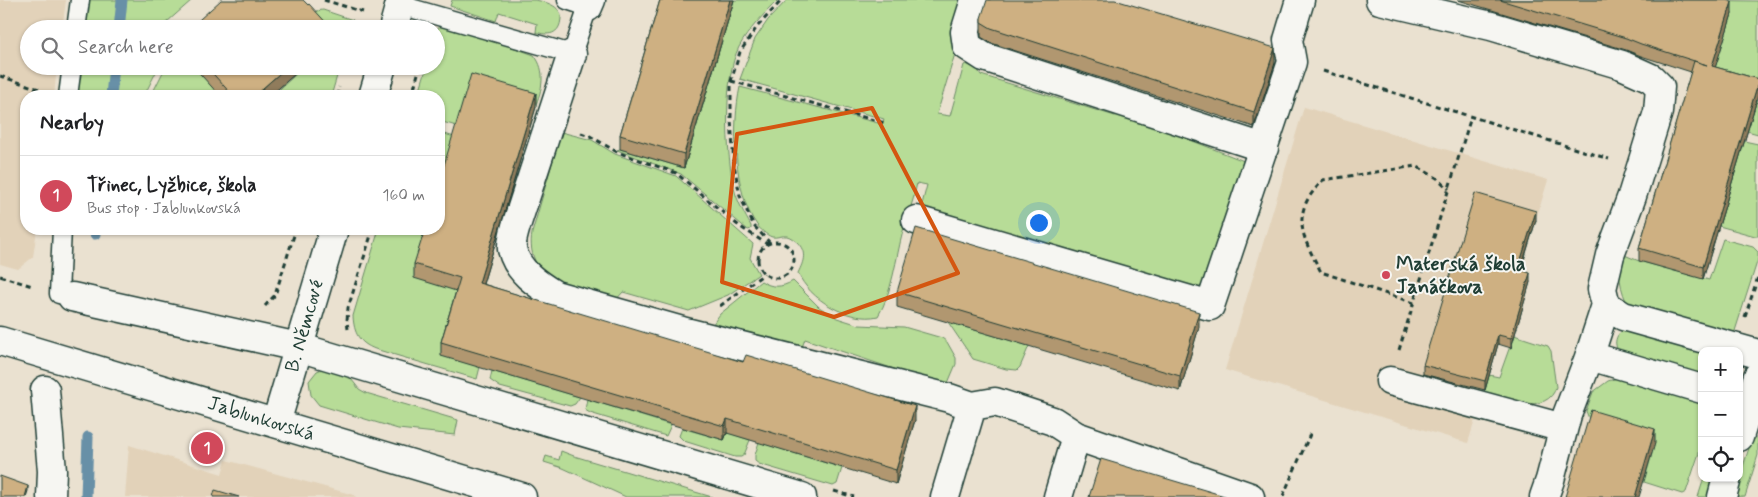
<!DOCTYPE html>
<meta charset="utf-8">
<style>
:root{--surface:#fff;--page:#f6f6f6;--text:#202124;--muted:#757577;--line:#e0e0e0;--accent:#d1495b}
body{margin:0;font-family:Mynerve,sans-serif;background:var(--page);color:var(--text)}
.controls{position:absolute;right:15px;bottom:15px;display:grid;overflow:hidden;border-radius:10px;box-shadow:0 1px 4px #0004}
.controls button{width:45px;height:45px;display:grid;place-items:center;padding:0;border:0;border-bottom:1px solid var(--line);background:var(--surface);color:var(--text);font:25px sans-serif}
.you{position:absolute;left:1038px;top:222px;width:18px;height:18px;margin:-12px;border:4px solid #fff;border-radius:50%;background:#1a73e8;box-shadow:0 0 0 8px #1a73e833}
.badge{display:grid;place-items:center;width:32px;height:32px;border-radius:50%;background:var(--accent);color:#fff;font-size:16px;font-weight:700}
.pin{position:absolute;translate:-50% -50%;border:2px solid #fff;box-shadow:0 1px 5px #0006}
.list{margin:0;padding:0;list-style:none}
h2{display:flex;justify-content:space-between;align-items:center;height:65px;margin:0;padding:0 20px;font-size:21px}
h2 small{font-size:16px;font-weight:400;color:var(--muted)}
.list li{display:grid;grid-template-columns:32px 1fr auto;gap:15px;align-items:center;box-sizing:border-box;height:80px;padding:0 20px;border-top:1px solid var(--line)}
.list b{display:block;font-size:19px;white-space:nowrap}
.list p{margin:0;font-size:16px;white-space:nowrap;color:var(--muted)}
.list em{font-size:16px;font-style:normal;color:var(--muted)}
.icon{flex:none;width:28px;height:28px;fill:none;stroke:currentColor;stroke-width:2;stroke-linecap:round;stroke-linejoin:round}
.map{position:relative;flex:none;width:1758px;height:497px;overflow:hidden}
.search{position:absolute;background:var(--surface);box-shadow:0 1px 4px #0004;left:20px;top:20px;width:425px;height:55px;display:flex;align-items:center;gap:12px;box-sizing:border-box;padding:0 18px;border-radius:28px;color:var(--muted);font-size:19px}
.panel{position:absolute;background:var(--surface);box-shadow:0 1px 4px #0004;left:20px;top:90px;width:425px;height:145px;border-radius:20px}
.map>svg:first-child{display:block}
</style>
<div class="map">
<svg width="1758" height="497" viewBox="0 0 1758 497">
<rect width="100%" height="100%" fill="#eae1d0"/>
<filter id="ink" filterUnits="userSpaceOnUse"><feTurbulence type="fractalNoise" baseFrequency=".02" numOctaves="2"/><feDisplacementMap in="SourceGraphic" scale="10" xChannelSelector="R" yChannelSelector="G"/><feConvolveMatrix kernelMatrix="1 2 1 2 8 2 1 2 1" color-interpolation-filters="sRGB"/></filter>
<g filter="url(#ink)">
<path fill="#e2d2b9" d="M 0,0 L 66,0 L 62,29 L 29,29 L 29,66 L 57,66 L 54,96 L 26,96 L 26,229 L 37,229 L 33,257 L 18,269 L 0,264 Z
M 1304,107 L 1548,180 L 1468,443 L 1225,370 Z
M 129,445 L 222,474 L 226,460 L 354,495 L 356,497 L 125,497 Z"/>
<path fill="#b7dc97" stroke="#6b8c66" d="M 83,0 L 192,0 L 159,29 L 79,29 Z
M 452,0 C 470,0 488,0 507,0 C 516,0 525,0 534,0 C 544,1 562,6 561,18 C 560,35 548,36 536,32 L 537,24 L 499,12 L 496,21 L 450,6 Z
M 734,0 L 778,0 C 764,14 748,30 739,47 C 723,77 726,154 734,188 C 737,201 745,215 751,226 L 751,229 L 748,230 L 681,174 L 617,150 L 620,149 L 684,168 Z
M 787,0 L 971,0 L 937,114 L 950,116 L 964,65 L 966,64 L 977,69 L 981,75 L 1115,116 L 1126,110 L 1173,125 L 1175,134 L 1244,161 L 1204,296 L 920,212 L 927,185 L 917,183 C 914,200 908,214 903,231 C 896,257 892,294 878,316 C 849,323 809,299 798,273 C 804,261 807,252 797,242 C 794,240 791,237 787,236 C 782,235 777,238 772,237 C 766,235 760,229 757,225 C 733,193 732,124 740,87 L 882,124 L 884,119 L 740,79 L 755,39 L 768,20 Z
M 1689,0 L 1758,1 L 1758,92 L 1712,78 Z
M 323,10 L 353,20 L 351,29 L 319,29 L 309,18 L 316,11 Z
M 439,24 L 463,29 L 534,55 C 547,71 542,90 535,107 L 460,127 L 439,121 L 439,96 L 418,96 L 427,66 L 436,66 L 436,35 Z
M 75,66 L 159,66 L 144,96 L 82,96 L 72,93 Z
M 166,66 L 193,66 L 201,75 L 205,72 L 223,96 L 151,96 Z
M 305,66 L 340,66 L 331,96 L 272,96 Z
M 1758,96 L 1758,134 L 1747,131 Z
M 439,132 L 457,138 L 439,196 Z
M 561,132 L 592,140 L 615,154 L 676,176 L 753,244 L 750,258 L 759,274 L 728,295 L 689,311 L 623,292 L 614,302 C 578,290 524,283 532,233 Z
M 1744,141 L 1758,144 L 1758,236 L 1755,236 L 1719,226 Z
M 379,229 L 421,229 L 428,231 L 460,292 L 442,355 L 480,367 L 477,379 L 375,349 C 359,343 354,333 353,316 Z
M 1723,239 L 1753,247 L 1758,252 L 1758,259 L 1734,334 L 1629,307 C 1620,291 1617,271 1622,254 L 1639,261 L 1709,280 Z
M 761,281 C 772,288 781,288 793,281 L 819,307 L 837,318 L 859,325 L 904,327 L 942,338 L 947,342 L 956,358 L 956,364 L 948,383 L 944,384 L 918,377 L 805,339 L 801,350 L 710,328 L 720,314 Z
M 948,322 L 1029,346 L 1020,367 L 1017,370 L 1006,369 L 973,359 Z
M 1627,328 L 1702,351 L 1702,382 L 1621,354 C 1612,345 1615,333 1627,328 Z
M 1514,335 L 1548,346 L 1551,351 L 1556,387 C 1549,415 1502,401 1482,398 L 1489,375 L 1499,377 Z
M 330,366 L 344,370 L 359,389 L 366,393 L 458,420 L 455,435 L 398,429 L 319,405 L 311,395 L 309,381 L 317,371 Z
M 492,371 L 580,397 L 575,404 L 570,406 L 500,387 L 490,380 Z
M 1617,378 L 1702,399 L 1702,444 L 1686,492 L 1682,494 L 1644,482 L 1655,443 L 1591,424 L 1586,411 L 1593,392 L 1608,381 Z
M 587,399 L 671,425 L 666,436 L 590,413 L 585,410 Z
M 682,428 L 724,440 L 727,432 L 750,440 L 744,455 L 741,457 L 735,457 L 684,441 L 679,436 Z
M 1758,436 L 1758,455 L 1745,497 L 1733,497 L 1751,442 Z
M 759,442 L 842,468 L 837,484 L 833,486 L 759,464 L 755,461 L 755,455 Z
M 561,451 L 574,456 L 712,497 L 626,497 L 563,468 L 544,462 L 546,456 L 559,460 Z
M 1704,478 L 1718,478 L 1712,497 L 1698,497 Z"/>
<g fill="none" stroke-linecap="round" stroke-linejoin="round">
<path stroke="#6790a7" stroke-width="11" d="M 119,29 L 122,0
M 111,96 L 114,66
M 95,234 L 95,229
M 86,497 L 88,437"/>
<defs>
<path id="lane" d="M 400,5 L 572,54 L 588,7 L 567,0
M 76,29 L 80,0
M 68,96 L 72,66
M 62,229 L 59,294 L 72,297"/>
<path id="street" d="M 975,0 L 965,32 L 967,46 L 984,57 L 1264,148
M 1380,0 L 1491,26 L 1622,65 L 1651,78 L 1660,87 L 1658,112 L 1632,196 L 1610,255 L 1602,289 L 1606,305 L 1623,316 L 1758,354
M 588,7 L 591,0
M 393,29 L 401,0
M 572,54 L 516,226 C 514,233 511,243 512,249 C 517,271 537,284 555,295 L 682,331 L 949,398 L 972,406 L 995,402 L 1053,421 L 1076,436 L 1250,497
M 373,96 L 382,66
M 916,220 L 1210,306 L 1292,62 L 1288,40 L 1300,0
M 72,297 L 298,347 L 802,497
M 1590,356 L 1702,389
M 1390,381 L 1563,428
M 45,390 L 52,471 L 51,497
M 276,423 L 334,229
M 1739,437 L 1758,376
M 945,497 L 972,406
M 1058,497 L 1076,436
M 1544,497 L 1550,480 L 1567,415 L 1588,360 L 1606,305
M 1722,497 L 1727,478"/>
<path id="secondary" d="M 0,341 L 522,497"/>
</defs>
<use href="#lane" stroke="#1f3d34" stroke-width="21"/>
<use href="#street" stroke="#1f3d34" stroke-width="31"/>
<use href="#secondary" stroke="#1f3d34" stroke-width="31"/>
<path stroke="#1f3d34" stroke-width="3" stroke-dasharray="5 4" stroke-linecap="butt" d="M 324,0 L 363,12
M 1323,71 L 1609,159
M 0,76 L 42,90
M 731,81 L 885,123
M 337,96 L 339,87
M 412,96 L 420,66
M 581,133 L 590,136 L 617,152 L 676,173 L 739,226 L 767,244
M758 260a18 18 0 1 1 36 0a18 18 0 1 1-36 0Z
M 770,243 L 754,226 L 740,196 L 734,165 L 731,119 L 731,81 L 740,52 L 757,27 L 782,0
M 0,276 L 32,286
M 1414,303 L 1321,272 C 1309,248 1293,226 1308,199 C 1312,192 1318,186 1323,180 L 1416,166 L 1437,178 L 1449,189
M 265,306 L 275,295 L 296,229
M 720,306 L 764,274
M 1745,317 L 1758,277
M 348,329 L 347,321 L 348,308 L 373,229
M 1399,350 L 1471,117
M 834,491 L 854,497
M 1283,496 L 1311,432"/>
<use href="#lane" stroke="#f6f6f2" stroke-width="18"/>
<use href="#street" stroke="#f6f6f2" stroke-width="28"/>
<use href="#secondary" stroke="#f6f6f2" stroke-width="28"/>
</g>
<path fill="#b19770" stroke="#1f3d34" d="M 660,0 L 734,0 L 684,168 L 620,149 L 620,135 Z
M 1458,0 L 1727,0 L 1732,14 L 1715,67 L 1758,79 L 1758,96 L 1703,279 L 1639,261 L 1639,248 L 1691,72 L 1641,56 L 1626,50 Z
M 981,18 L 1275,63 L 1254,127 L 991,43 L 981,37 Z
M 193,66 L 304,66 L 270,96 L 220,96 Z
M 536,107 L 483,284 L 915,420 L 896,484 L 727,433 L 724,440 L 441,356 L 441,342 L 456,291 L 414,278 L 414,264 Z
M 1536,220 L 1521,270 L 1530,282 L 1511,348 L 1498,344 L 1485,390 L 1423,374 L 1423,365 Z
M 897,292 L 1199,327 L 1180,391 L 897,307 Z"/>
<path fill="#907b5b" stroke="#1f3d34" d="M 730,0 L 734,0 L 684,168 L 684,154 Z
M 1732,2 L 1732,14 L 1712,78 L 1712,66 Z
M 1275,48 L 1275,63 L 1254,127 L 1254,112 Z
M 288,66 L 304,66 L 270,96 L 254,96 Z
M 1758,83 L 1758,96 L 1703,279 L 1703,267 Z
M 536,93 L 536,107 L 479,297 L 479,283 Z
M 1536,211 L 1536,220 L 1518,278 L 1518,269 Z
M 1530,273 L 1530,282 L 1511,348 L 1511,338 Z
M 1199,312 L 1199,327 L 1180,391 L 1180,376 Z
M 1498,335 L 1498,344 L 1485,390 L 1485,381 Z
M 915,406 L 915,420 L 896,484 L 896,470 Z
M 727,419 L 727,433 L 724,440 L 724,426 Z
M 1655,429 L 1655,443 L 1639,497 L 1635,497 Z
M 28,486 L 28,491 L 26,497 L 25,497 Z"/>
<path fill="#ceb082" stroke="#1f3d34" d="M 221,0 L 303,0 L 308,5 L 309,4 L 331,28 L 330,29 L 189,29 Z
M 660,0 L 730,0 L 684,154 L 620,135 Z
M 987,0 L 1115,0 L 1275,48 L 1254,112 L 991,28 L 981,22 L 981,18 Z
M 1500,0 L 1727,0 L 1732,2 L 1712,66 L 1758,79 L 1758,83 L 1703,267 L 1639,248 L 1694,61 L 1707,65 L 1641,44 L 1626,38 Z
M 206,66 L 288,66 L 254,96 L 233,96 Z
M 471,74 L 536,93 L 479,283 L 743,362 L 746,355 L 915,406 L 896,470 L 727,419 L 724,426 L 441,342 L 460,278 L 414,264 L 425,229 L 439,229 L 439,182 Z
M 1475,193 L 1536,211 L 1518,269 L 1530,273 L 1511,338 L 1498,335 L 1485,381 L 1423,365 Z
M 916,228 L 1199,312 L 1180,376 L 897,292 Z
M 1591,410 L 1655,429 L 1635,497 L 1565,497 Z
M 1101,459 L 1228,497 L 1089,497 Z
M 0,476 L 28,486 L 25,497 L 0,497 Z
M 215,490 L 239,497 L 213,497 Z"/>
</g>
<path fill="none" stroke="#d45610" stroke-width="4" stroke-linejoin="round" d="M 872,108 L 958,273 L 834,317 L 722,282 L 737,134 Z"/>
<circle fill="#d1495b" stroke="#f6f6f2" stroke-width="2" cx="1386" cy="275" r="5"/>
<g text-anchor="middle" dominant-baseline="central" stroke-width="4" stroke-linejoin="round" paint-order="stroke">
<g font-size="20" font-weight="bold" fill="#1f3d34" stroke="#f6f6f2" text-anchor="start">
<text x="1396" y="264">Materská škola<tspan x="1396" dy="23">Janáčkova</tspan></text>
</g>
<g font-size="20" fill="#1f3d34" stroke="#f6f6f2">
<text transform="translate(305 326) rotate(-74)">B. Němcové</text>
<text transform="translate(261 419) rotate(17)">Jablunkovská</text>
</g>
</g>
</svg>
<div class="controls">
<button>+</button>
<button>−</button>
<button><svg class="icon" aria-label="locate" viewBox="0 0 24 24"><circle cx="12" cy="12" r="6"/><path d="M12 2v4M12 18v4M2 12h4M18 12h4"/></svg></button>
</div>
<div class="you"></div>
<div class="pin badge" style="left:207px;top:448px">1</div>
<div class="search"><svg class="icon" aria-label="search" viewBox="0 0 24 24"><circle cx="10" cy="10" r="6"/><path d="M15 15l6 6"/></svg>Search here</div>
<section class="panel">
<h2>Nearby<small></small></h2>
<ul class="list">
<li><span class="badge">1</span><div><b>Třinec, Lyžbice, škola</b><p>Bus stop · Jablunkovská</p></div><em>160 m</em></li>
</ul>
</section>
</div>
